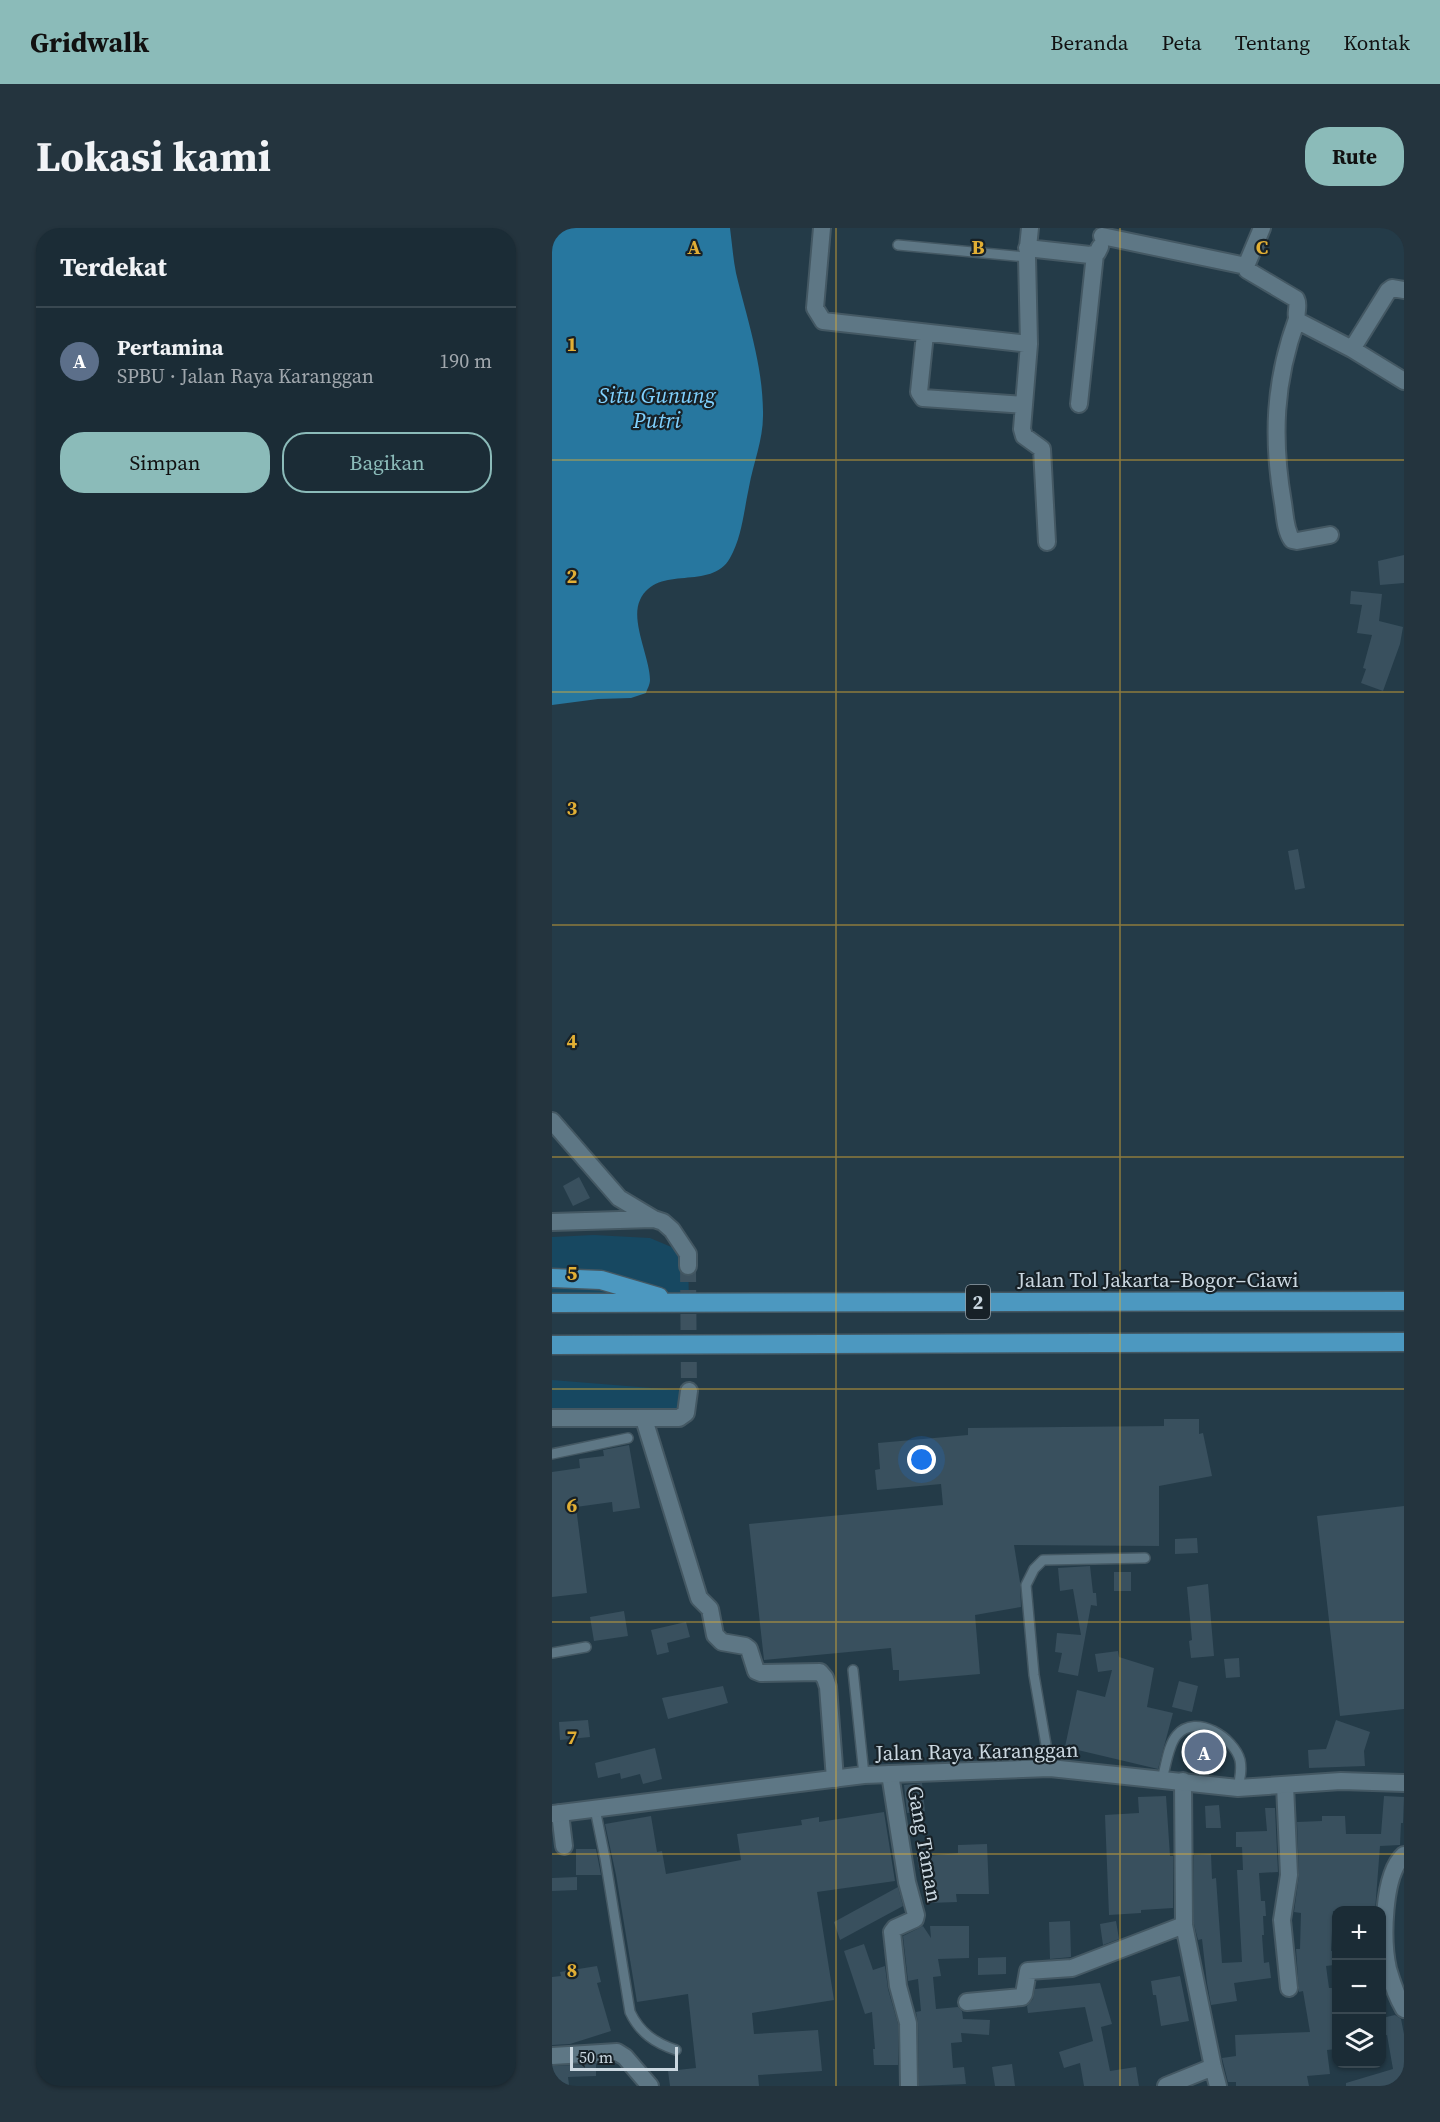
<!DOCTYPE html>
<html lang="id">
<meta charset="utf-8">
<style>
:root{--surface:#1b2c36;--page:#24343e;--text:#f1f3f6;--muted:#a0a7ad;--line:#394851;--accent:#8bbbb9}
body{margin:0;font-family:"Source Serif 4",serif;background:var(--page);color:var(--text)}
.controls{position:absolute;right:18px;bottom:18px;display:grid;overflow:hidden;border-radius:12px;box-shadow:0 2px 4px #0004}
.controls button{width:54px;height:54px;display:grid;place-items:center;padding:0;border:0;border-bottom:2px solid var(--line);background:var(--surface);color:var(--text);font:30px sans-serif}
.scale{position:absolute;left:18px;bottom:15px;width:108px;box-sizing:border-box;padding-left:6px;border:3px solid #cad7e0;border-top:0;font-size:16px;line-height:21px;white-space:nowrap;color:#cad7e0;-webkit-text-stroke:4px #172127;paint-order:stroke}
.you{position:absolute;left:370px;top:1232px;width:21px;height:21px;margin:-15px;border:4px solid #fff;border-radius:50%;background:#1a73e8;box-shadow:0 0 0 9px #1a73e833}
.badge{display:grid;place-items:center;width:39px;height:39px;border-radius:50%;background:var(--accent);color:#fff;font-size:20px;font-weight:700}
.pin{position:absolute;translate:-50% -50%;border:3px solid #fff;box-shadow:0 2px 6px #0006}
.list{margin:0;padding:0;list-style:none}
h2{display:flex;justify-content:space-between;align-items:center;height:78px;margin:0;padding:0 24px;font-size:26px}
h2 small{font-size:20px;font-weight:400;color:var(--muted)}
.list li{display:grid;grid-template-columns:39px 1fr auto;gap:18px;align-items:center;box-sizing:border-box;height:108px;padding:0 24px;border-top:2px solid var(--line)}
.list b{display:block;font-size:22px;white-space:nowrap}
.list p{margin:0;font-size:20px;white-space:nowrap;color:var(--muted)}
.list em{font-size:20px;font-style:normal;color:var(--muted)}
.actions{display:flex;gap:12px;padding:18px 24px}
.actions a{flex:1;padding:14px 0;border:2px solid var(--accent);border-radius:24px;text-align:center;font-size:21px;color:var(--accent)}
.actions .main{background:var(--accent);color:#111}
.icon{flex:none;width:33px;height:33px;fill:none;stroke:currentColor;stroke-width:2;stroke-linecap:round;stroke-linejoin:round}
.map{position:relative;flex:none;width:852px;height:1858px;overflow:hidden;border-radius:24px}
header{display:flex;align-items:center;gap:36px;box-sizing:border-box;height:84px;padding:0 30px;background:var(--accent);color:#111}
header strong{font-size:28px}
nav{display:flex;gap:33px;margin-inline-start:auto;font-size:21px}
.intro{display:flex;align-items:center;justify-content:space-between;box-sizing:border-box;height:144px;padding:0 36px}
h1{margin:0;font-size:42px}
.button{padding:15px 27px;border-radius:24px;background:var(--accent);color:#111;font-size:21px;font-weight:700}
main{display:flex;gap:36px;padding:0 36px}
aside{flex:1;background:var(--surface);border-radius:24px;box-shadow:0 2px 4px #0004}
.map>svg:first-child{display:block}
</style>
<header>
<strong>Gridwalk</strong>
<nav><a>Beranda</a><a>Peta</a><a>Tentang</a><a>Kontak</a></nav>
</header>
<div class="intro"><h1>Lokasi kami</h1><a class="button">Rute</a></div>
<main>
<aside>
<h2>Terdekat<small></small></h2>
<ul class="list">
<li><span class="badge" style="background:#5c6f8a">A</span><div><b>Pertamina</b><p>SPBU · Jalan Raya Karanggan</p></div><em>190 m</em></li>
</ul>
<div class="actions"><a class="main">Simpan</a><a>Bagikan</a></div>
</aside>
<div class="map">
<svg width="852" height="1858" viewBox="0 0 852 1858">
<rect width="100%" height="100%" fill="#243b48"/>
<path fill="#174861" d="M 42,1007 L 98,1010 L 136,1026 L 137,1076 L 0,1075 L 0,1009 Z
M 0,1152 L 137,1163 L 134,1185 L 0,1190 Z"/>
<path fill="#27779f" d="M 0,0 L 178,0 C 180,15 181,30 184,45 C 195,91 212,140 211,188 C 211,212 201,236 197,259 C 192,282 190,309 178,330 C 159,364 106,335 88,372 C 78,393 98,430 98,452 C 98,457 95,461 94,465 L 79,470 L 46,471 L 0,477 Z"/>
<path fill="#39505e" d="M 852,327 L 852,355 L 828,357 L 826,333 Z
M 799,363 L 830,366 L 827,393 L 851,399 L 848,416 L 831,463 L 809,455 L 814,441 L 811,440 L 820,407 L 805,405 L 810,377 L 798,376 Z
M 746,621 L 753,660 L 743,662 L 736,623 Z
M 27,949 L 38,970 L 21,978 L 11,958 Z
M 612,1191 L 647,1191 L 647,1206 L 651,1205 L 660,1248 L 607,1258 L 607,1318 L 462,1317 L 468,1354 L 469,1379 L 423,1387 L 428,1446 L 347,1453 L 347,1442 L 341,1442 L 339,1420 L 212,1432 L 197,1296 L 391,1277 L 389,1256 L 325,1262 L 323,1242 L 328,1241 L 326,1215 L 416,1207 L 416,1200 L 612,1198 Z
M 77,1217 L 88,1280 L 61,1284 L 60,1274 L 24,1279 L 35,1365 L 0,1369 L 0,1244 L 28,1240 L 27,1231 L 52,1228 L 51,1222 Z
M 852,1278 L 852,1481 L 788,1488 L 765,1288 Z
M 645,1310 L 646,1325 L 623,1326 L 623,1311 Z
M 538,1338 L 541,1365 L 544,1365 L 545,1378 L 539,1377 L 526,1448 L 506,1444 L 510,1425 L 503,1424 L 505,1405 L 529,1407 L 521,1361 L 508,1363 L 506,1340 Z
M 562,1344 L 579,1344 L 579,1363 L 562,1363 Z
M 656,1356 L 662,1428 L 639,1430 L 637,1413 L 640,1412 L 635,1359 Z
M 72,1383 L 76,1408 L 42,1413 L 38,1389 Z
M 134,1394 L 138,1409 L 115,1415 L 117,1424 L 105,1427 L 99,1402 Z
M 566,1423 L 567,1429 L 602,1440 L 595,1479 L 621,1485 L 606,1541 L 513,1519 L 525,1462 L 553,1469 L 560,1442 L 546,1444 L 543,1426 Z
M 687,1430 L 688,1449 L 674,1450 L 672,1431 Z
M 627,1453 L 646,1458 L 640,1484 L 620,1479 Z
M 171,1458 L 176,1475 L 116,1491 L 110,1470 Z
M 36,1492 L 38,1509 L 8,1512 L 7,1494 Z
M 784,1492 L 818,1504 L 812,1523 L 813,1538 L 757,1540 L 756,1522 L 774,1521 Z
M 103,1520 L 110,1551 L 91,1556 L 88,1546 L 69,1551 L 68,1545 L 46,1550 L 43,1535 Z
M 370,1555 L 373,1583 L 355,1585 L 352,1557 Z
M 614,1568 L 618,1628 L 621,1628 L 621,1680 L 589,1682 L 589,1685 L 557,1687 L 553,1587 L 587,1585 L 586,1569 Z
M 832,1568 L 852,1569 L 851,1595 L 849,1595 L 848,1617 L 828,1618 L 823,1683 L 781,1683 L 779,1723 L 781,1723 L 782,1737 L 774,1738 L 777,1760 L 780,1760 L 784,1797 L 784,1821 L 775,1822 L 778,1846 L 755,1848 L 757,1858 L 684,1858 L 684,1854 L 676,1854 L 670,1830 L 684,1828 L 683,1807 L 758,1804 L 751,1763 L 747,1764 L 744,1721 L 748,1721 L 749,1685 L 742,1684 L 747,1647 L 745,1594 L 770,1593 L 770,1588 L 793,1588 L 794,1606 L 829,1606 Z
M 667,1577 L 669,1600 L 654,1600 L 653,1578 Z
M 713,1580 L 723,1580 L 726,1644 L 707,1645 L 709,1673 L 713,1673 L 714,1688 L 711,1688 L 712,1707 L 710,1707 L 712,1735 L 717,1734 L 719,1750 L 682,1755 L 685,1773 L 659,1777 L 655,1755 L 650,1711 L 646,1712 L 642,1696 L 642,1627 L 659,1626 L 660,1651 L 664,1650 L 670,1735 L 690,1734 L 685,1642 L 691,1642 L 690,1619 L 684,1619 L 684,1604 L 715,1603 Z
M 332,1584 L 343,1653 L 265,1664 L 282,1772 L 200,1785 L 202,1806 L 266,1802 L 270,1843 L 206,1847 L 207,1858 L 118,1858 L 116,1843 L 144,1840 L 136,1766 L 85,1774 L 64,1647 L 53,1596 L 99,1588 L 105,1624 L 110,1623 L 114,1646 L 189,1632 L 185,1606 L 250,1597 L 249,1592 L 267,1589 L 267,1594 Z
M 435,1616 L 437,1666 L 404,1666 L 405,1674 L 377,1675 L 375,1640 L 367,1641 L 365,1629 L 406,1625 L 406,1617 Z
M 24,1621 L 44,1621 L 49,1647 L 24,1647 Z
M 25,1649 L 25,1662 L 0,1663 L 0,1650 Z
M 346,1659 L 351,1678 L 288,1712 L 282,1694 Z
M 518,1693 L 519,1729 L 498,1731 L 497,1694 Z
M 564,1693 L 567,1711 L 551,1717 L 548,1696 Z
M 371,1698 L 379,1710 L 378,1698 L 417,1698 L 417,1730 L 386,1731 L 389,1748 L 381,1749 L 384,1781 L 406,1779 L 410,1783 L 411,1791 L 438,1792 L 437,1807 L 409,1805 L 410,1814 L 399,1815 L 401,1840 L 412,1839 L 414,1856 L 367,1858 L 366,1795 L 364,1784 L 369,1783 L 366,1751 L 356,1753 L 351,1708 Z
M 312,1716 L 321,1742 L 333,1738 L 336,1761 L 346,1796 L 346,1837 L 322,1837 L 321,1821 L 323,1821 L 320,1784 L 313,1786 L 292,1723 Z
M 454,1729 L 454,1746 L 426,1747 L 426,1730 Z
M 45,1738 L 49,1754 L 45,1755 L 59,1803 L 18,1816 L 0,1817 L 0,1749 L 9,1748 L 8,1744 Z
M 628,1748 L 637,1793 L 609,1798 L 604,1767 L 601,1767 L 599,1753 Z
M 548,1755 L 560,1796 L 549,1799 L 558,1843 L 584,1839 L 587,1858 L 532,1858 L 528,1835 L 512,1840 L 507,1824 L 541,1813 L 533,1779 L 476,1785 L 475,1778 L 481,1771 L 483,1761 Z
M 843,1787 L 849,1791 L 852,1806 L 852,1858 L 794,1858 L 794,1855 L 841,1841 L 835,1807 L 830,1808 L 830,1790 Z
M 44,1836 L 44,1848 L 16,1849 L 17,1857 L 0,1858 L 0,1838 Z
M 460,1836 L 463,1858 L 443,1858 L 440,1839 Z"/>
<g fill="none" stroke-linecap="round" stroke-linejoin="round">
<path stroke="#3d525f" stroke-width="16" stroke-dasharray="16 8" stroke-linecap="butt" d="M 136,1038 L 137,1163"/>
<defs>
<path id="service" d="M 346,17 L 475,29
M 0,1226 L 76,1210
M 0,1425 L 34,1419
M 301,1442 L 312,1547
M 498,1540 L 482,1447 L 474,1357 L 482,1341 L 491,1332 L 593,1330
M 610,1551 C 614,1538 616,1517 625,1507 C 644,1485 682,1510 688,1532 C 690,1542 688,1550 686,1560
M 43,1581 L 53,1630 L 78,1784 C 88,1805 103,1815 124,1822"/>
<path id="minor" d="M 270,0 L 263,80 L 271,93 L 477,116 L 475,29 L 478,0
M 710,0 L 694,38 L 695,42 L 744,71 C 748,78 742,86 746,93 L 800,121 L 852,153
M 550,8 L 694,38
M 475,20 L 538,27 L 545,25 L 548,19
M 745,91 C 722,153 720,211 731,275 C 733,287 733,302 740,312 L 745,313 L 778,307
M 373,106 L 367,164 L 371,170 L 472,177
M 477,116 L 470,201 L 472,208 L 490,221 L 495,314
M 800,121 L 836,63 L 840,60 L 852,62
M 527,176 L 543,26
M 0,893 L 67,970 L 102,991 L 111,994 L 120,1002 L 136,1026 L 136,1038
M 0,994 L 101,991
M 0,1190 L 127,1190 L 134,1185 L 137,1163
M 92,1191 L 147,1370 L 158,1381 L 163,1407 L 170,1414 L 193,1418 L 197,1421 L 204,1443 L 209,1445 L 268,1444 L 273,1450 L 276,1459 L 283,1551
M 338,1546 L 355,1654 L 364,1687 L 363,1691 L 343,1700 L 340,1704 L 346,1758 L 356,1795 L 357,1858
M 631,1553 L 632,1697 L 661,1839 L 666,1858
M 733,1557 L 737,1647 L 730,1692 L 737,1760
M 8,1585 L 12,1618
M 852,1627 C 830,1647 830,1714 836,1741 C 840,1755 845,1769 852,1781
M 415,1774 L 470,1769 L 472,1766 L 476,1743 L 520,1740 L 632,1697
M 0,1828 L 65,1824 L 73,1829 L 98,1858
M 614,1858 L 661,1839"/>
<path id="tertiary" d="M 0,1586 L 312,1547 L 498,1540 L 686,1560 L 789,1553 L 852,1555"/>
<path id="motorway" d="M 0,1050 L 49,1052 L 107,1069
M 0,1075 L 852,1073
M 0,1117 L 852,1114"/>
</defs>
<use href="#service" stroke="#445863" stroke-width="12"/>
<use href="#minor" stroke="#445863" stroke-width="20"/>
<use href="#tertiary" stroke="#445863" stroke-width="20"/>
<use href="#motorway" stroke="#445863" stroke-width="21"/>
<use href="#service" stroke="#5e7785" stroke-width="9"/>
<use href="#minor" stroke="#5e7785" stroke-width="16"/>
<use href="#tertiary" stroke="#5e7785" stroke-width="16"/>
<use href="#motorway" stroke="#4c98c0" stroke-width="18"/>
</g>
<path fill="none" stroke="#e2af34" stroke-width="1.5" stroke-opacity="0.55" d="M 284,0 L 284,1858M 568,0 L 568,1858M 0,232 L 852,232M 0,464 L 852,464M 0,697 L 852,697M 0,929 L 852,929M 0,1161 L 852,1161M 0,1394 L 852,1394M 0,1626 L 852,1626"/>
<g text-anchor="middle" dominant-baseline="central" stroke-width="4.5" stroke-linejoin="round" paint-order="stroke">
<rect fill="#172127" stroke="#94a0a8" stroke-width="1.5" x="414" y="1057" width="24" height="34" rx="4.5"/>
<g font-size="20" font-weight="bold" fill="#cad7e0">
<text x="426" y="1074">2</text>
</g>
<g font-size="21" fill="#cad7e0" stroke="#172127">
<text x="606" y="1051">Jalan Tol Jakarta–Bogor–Ciawi</text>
<text transform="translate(425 1523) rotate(-1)">Jalan Raya Karanggan</text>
<text transform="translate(373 1616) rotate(80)">Gang Taman</text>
</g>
<g font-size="22" font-style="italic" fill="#80d1fe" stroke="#172127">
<text x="105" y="167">Situ Gunung<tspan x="105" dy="25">Putri</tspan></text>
</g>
</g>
<g font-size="20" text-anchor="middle" font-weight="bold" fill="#e2af34" stroke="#172127" stroke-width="4.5" stroke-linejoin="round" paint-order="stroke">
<text x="142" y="26">A</text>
<text x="426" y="26">B</text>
<text x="710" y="26">C</text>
<text x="20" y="123">1</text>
<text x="20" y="355">2</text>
<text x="20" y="587">3</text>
<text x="20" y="820">4</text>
<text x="20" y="1052">5</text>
<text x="20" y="1284">6</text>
<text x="20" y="1516">7</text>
<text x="20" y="1749">8</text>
</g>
</svg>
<div class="controls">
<button>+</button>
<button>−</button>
<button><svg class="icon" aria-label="layers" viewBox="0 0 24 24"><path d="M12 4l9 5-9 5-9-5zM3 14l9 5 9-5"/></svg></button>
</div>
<div class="scale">50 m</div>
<div class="you"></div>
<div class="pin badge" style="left:652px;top:1524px;background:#5c6f8a">A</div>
</div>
</main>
